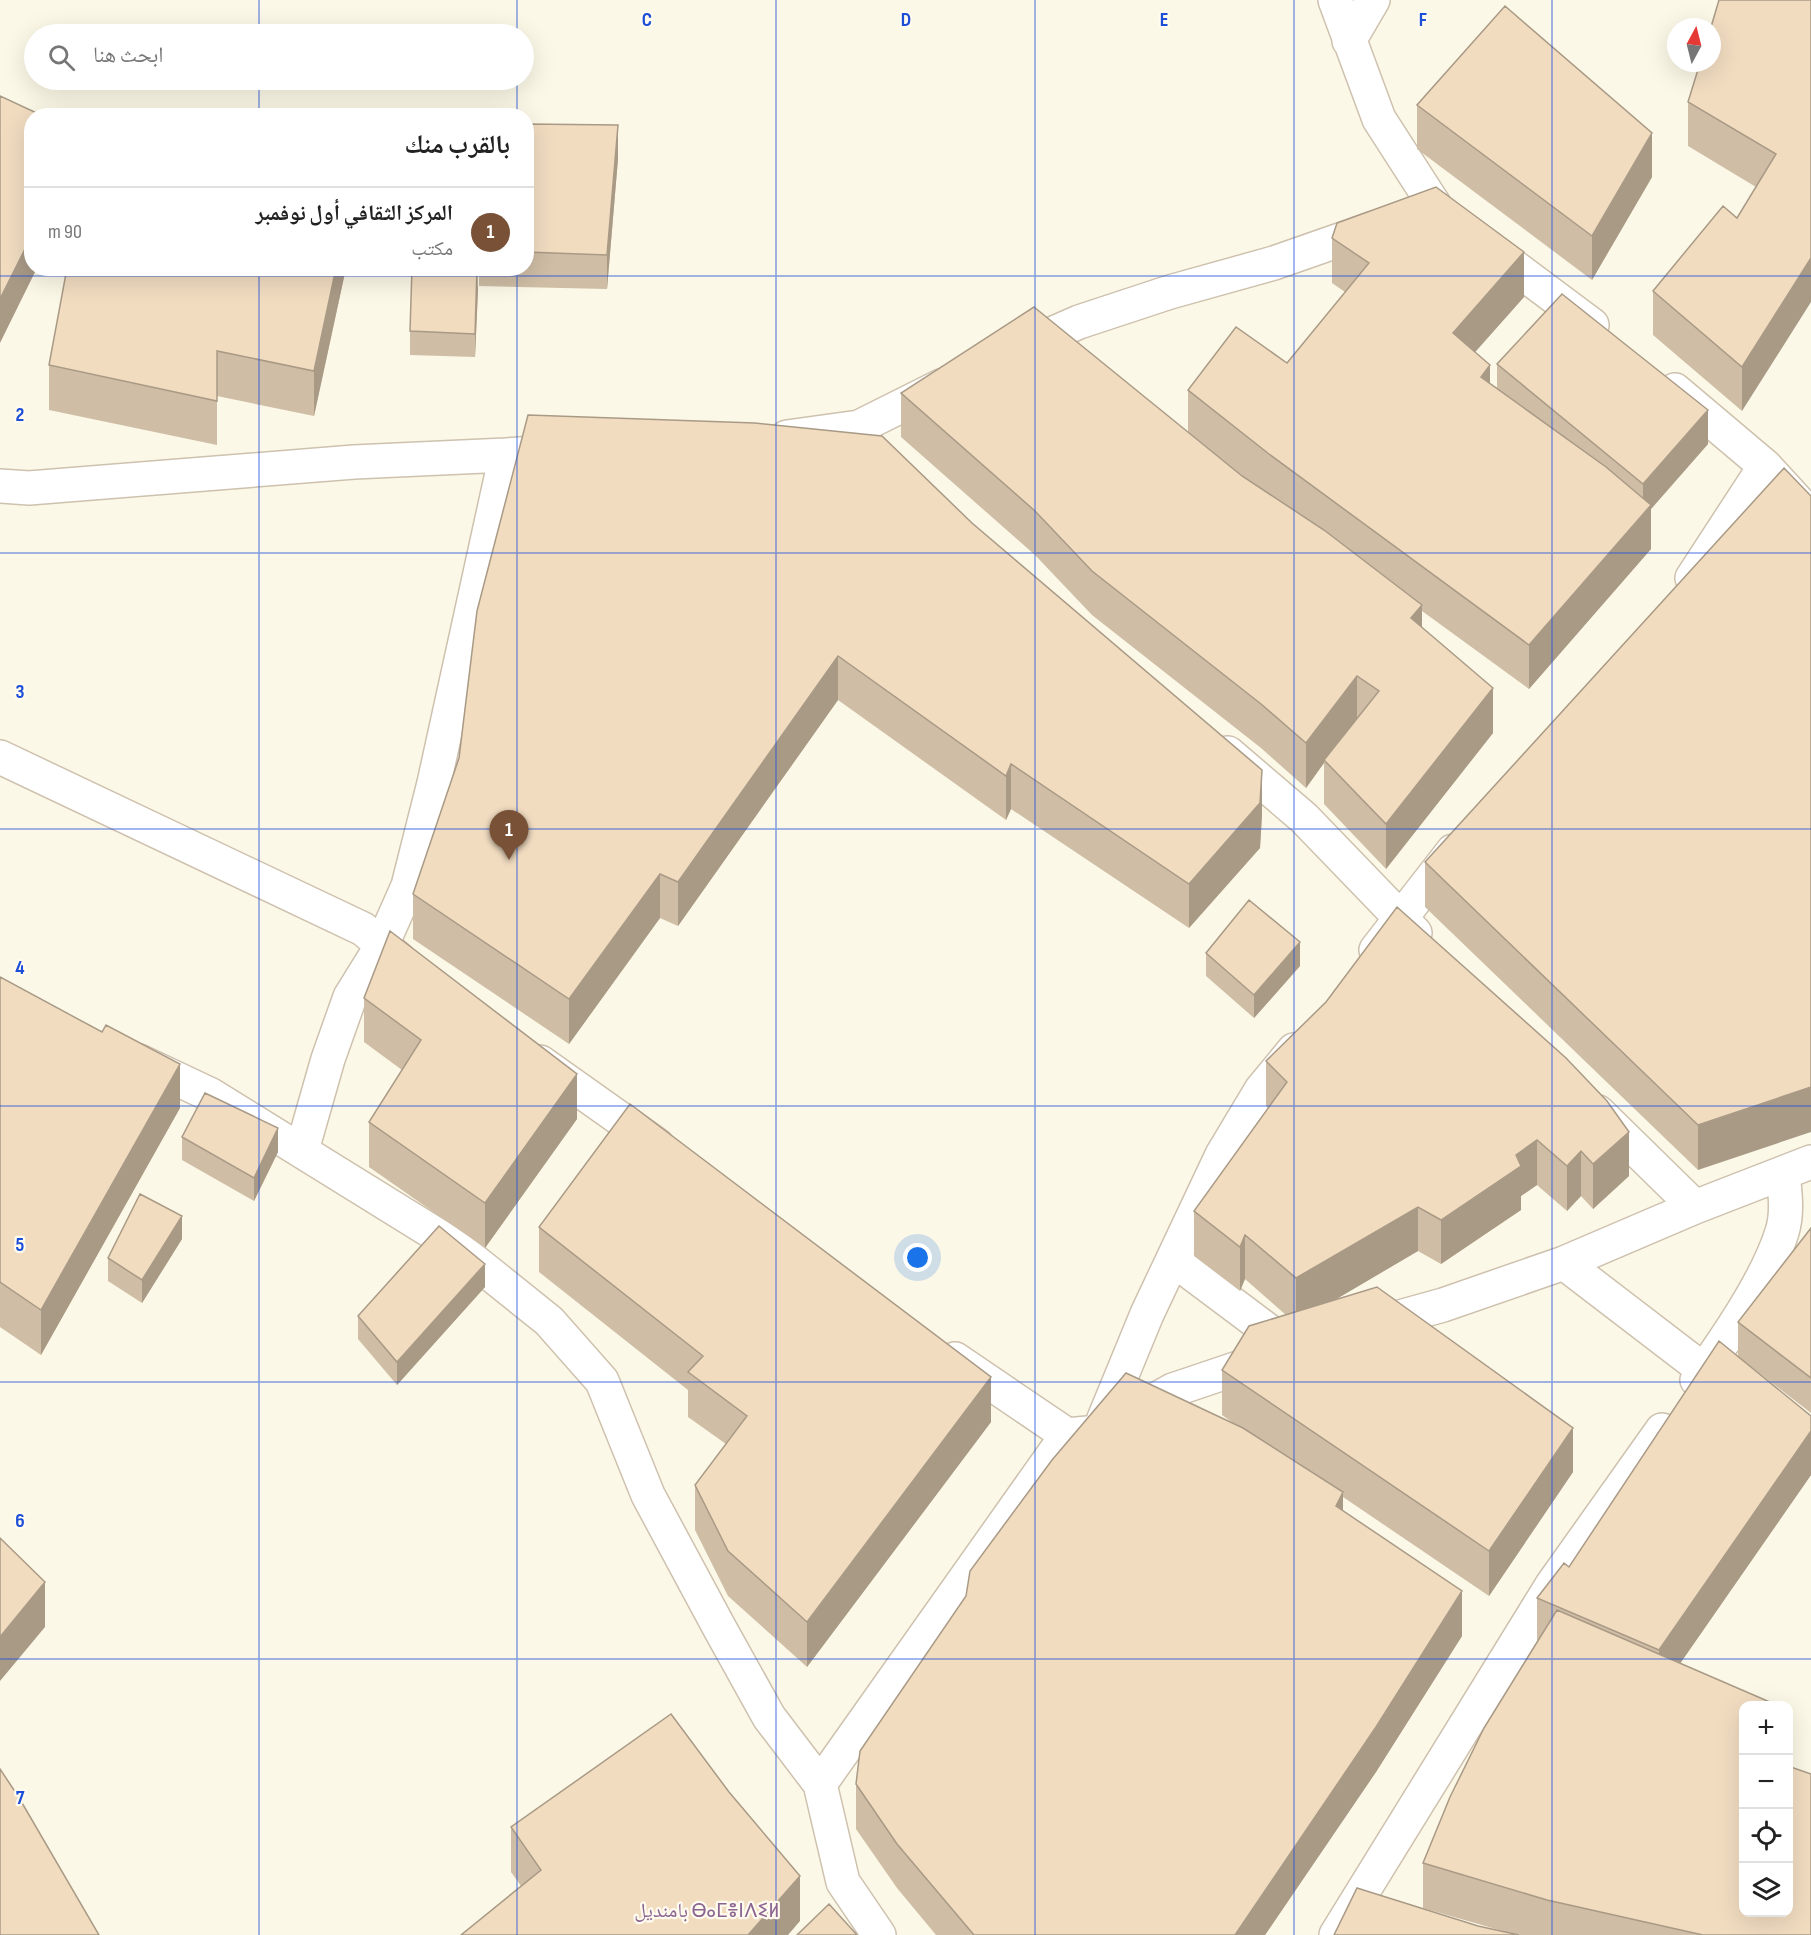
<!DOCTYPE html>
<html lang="ar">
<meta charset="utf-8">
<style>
:root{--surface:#fff;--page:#f2f2f2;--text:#222;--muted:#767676;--line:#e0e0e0;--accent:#785137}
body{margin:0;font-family:"Sofia Sans Condensed","Noto Naskh Arabic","Noto Sans Tifinagh",sans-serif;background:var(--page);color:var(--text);direction:rtl}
.controls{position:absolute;right:18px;bottom:18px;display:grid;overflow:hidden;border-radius:12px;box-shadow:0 6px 24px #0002}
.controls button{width:54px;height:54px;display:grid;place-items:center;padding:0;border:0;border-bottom:2px solid var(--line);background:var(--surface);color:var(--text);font:30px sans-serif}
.compass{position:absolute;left:1667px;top:18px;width:54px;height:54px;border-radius:50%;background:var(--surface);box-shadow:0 6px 24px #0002;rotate:7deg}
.you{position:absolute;left:918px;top:1258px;width:21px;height:21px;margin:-15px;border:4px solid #fff;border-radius:50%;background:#1a73e8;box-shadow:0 0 0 9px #1a73e833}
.badge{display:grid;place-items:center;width:39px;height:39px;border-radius:50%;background:var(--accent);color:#fff;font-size:20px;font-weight:700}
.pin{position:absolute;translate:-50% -50px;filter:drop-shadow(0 2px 3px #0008)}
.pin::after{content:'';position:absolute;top:32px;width:21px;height:18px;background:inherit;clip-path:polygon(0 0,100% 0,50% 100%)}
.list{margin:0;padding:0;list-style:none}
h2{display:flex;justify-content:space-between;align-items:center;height:78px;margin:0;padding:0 24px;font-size:26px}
h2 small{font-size:20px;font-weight:400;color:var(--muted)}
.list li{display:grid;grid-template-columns:39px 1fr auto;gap:18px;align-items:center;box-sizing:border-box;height:90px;padding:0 24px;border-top:2px solid var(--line)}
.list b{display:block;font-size:22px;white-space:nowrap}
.list p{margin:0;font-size:20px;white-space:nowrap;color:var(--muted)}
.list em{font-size:20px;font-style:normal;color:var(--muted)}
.icon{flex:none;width:33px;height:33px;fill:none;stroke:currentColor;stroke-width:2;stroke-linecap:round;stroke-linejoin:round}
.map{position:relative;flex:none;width:1811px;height:1935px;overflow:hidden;direction:ltr}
.search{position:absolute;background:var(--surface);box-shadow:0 6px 24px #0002;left:24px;top:24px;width:510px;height:66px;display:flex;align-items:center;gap:15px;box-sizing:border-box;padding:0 21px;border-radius:33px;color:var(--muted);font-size:22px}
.panel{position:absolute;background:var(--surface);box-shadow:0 6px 24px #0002;left:24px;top:108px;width:510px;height:168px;border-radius:24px;direction:rtl}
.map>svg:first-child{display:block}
</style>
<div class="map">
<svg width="1811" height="1935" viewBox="0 0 1811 1935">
<rect width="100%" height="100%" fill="#fcf8e7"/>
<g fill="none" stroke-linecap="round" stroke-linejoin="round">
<defs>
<path id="street" d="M 1335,0 L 1379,119 L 1435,206
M 1349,41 L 1373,0
M 1489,248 L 1592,325
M 1020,348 L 1079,322 L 1170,292 L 1274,263 L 1374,228
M 1675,390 L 1765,466
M 787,437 L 859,427 L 941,386
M 0,486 L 29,488 L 354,462 L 506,455
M 1692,578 L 1765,466 L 1811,516
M 1228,753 L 1304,818 L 1415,933
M 0,757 L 363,929 L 399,959
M 1376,950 L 1453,851
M 139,1061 L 211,1095 L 458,1248 L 549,1321 L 602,1381 L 648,1495 L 719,1627 L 769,1717 L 820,1784
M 540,1062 L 657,1145
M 1598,1112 L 1695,1207
M 302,1150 L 328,1059 L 350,997 L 381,947 L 408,886 L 434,783 L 506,455 L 562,451
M 1174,1260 L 1294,1350
M 1564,1263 L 1722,1384
M 1371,1325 L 1443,1305 L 1564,1263 L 1695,1207 L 1811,1162
M 955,1359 L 1067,1435
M 1697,1380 C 1726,1339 1767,1280 1782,1232 C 1788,1213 1785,1192 1783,1173
M 1103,1421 L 1147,1314 L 1222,1155 L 1261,1090 L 1294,1050
M 879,1935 L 843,1882 L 820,1784 L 1067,1435 L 1098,1432 L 1173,1390 L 1262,1360
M 1336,1935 L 1552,1585 L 1662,1430"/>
</defs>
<use href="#street" stroke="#cec1ae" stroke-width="36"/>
<use href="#street" stroke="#fff" stroke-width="33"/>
</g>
<path fill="#cfbda5" d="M 1811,0 L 1742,411 L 1653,335 L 1653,291 L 1737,218 L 1756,187 L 1688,146 L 1688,102 Z
M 1417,105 L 1652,177 L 1592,280 L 1417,149 Z
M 526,124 L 618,159 L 607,289 L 479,286 L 479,268 L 526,268 Z
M 1332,238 L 1524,297 L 1475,352 L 1490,383 L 1497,388 L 1497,364 L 1708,444 L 1651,509 L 1651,549 L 1529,689 L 1422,611 L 1422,628 L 1493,733 L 1386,869 L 1324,804 L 1324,763 L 1306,788 L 1261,748 L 1092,615 L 1035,555 L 901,437 L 901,393 L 1188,432 L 1188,390 L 1287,363 L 1345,292 L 1332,283 Z
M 346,268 L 314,416 L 217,396 L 217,445 L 49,410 L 49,365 Z
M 478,290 L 475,357 L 410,355 L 410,331 Z
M 528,415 L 1262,815 L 1260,848 L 1189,928 L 1011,809 L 1006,820 L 838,700 L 678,926 L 660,918 L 569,1044 L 413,939 L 413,894 L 459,758 Z
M 1811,496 L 1698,1170 L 1425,907 L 1425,862 Z
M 1206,953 L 1300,966 L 1254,1018 L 1206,976 Z
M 0,977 L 180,1108 L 41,1355 L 0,1327 Z
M 364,998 L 577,1119 L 485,1248 L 369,1167 L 369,1122 L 402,1070 L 364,1042 Z
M 1326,1002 L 1629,1176 L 1593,1209 L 1581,1196 L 1567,1211 L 1537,1185 L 1521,1196 L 1521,1210 L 1441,1264 L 1418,1251 L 1334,1300 L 1573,1472 L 1489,1596 L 1343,1497 L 1343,1511 L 1462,1636 L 1376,1772 L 1265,1935 L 936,1935 L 897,1888 L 856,1829 L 856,1784 L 1236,1425 L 1222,1415 L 1222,1370 L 1286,1315 L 1245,1279 L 1240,1291 L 1194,1256 L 1194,1211 L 1268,1108 L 1266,1106 L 1266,1061 Z
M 182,1137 L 278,1152 L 254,1201 L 182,1160 Z
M 539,1227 L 991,1422 L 807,1667 L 728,1596 L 695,1530 L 695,1485 L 726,1444 L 688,1417 L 688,1390 L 539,1272 Z
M 1811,1228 L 1811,1413 L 1745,1362 L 1811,1475 L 1680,1663 L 1743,1912 L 1811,1935 L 1334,1935 L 1478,1926 L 1506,1932 L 1423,1908 L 1423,1863 L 1537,1642 L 1537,1598 L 1569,1567 L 1738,1356 L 1738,1322 Z
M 182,1239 L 142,1303 L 108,1281 L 108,1258 Z
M 485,1287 L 397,1385 L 358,1339 L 358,1316 Z
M 729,1792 L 800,1921 L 521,1886 L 511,1872 L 511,1827 Z"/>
<path fill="#a99a86" d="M 618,125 L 618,159 L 607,289 L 607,255 Z
M 1652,133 L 1652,177 L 1592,280 L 1592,236 Z
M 32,235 L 32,268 L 37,268 L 0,343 L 0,299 Z
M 1524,252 L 1524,297 L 1453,377 L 1453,333 Z
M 1811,258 L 1811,302 L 1742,411 L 1742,367 Z
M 336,268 L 346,268 L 314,416 L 314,371 Z
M 477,268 L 478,290 L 475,357 L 475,334 Z
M 1490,365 L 1490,409 L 1481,377 Z
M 1708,410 L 1708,444 L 1651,509 L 1651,549 L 1529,689 L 1529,645 L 1643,514 L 1643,484 Z
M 1422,605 L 1422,650 L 1411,618 Z
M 838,656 L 838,700 L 678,926 L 678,882 Z
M 1357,676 L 1357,721 L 1324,760 L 1324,763 L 1306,788 L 1306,743 Z
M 1493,688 L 1493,733 L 1386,869 L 1386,824 Z
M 1011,764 L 1011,809 L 1006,820 L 1006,776 Z
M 1262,770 L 1262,815 L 1260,848 L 1189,928 L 1189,884 Z
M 660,874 L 660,918 L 569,1044 L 569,999 Z
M 1300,942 L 1300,966 L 1254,1018 L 1254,995 Z
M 180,1064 L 180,1108 L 41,1355 L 41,1310 Z
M 577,1074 L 577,1119 L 485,1248 L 485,1203 Z
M 1811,1087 L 1811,1132 L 1698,1170 L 1698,1125 Z
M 278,1128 L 278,1152 L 254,1201 L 254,1178 Z
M 1629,1132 L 1629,1176 L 1593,1209 L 1593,1164 Z
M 1537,1140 L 1537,1185 L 1521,1196 L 1521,1210 L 1441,1264 L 1441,1220 L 1516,1155 Z
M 1581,1151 L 1581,1196 L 1567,1211 L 1567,1166 Z
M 1418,1207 L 1418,1251 L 1296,1323 L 1296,1278 Z
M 182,1216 L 182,1239 L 142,1303 L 142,1280 Z
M 1245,1235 L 1245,1279 L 1240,1291 L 1240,1247 Z
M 485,1264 L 485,1287 L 397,1385 L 397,1362 Z
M 991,1377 L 991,1422 L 807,1667 L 807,1622 Z
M 1573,1428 L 1573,1472 L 1489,1596 L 1489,1551 Z
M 1811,1431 L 1811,1475 L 1659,1694 L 1659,1650 Z
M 1343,1492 L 1343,1537 L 1336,1506 Z
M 45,1582 L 45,1627 L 0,1681 L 0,1637 Z
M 1462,1591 L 1462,1636 L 1376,1772 L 1265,1935 L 1235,1935 Z
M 1789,1710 L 1789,1755 L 1788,1757 L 1788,1713 Z
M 800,1876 L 800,1921 L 788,1935 L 748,1935 Z"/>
<path fill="#f1dcc0" stroke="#a99a86" stroke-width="1.5" d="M 1719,0 L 1811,0 L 1811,258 L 1742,367 L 1653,291 L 1723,206 L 1737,218 L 1776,154 L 1688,102 L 1700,63 L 1712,63 L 1712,27 L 1711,27 Z
M 1505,6 L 1652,133 L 1592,236 L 1417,105 Z
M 0,96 L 43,116 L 32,116 L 32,235 L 0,299 Z
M 526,124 L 618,125 L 607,255 L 526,252 Z
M 1436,187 L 1524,252 L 1453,333 L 1490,365 L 1481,377 L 1606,467 L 1651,505 L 1529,645 L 1269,454 L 1188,390 L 1236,327 L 1287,363 L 1369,263 L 1332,238 L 1337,223 Z
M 67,268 L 336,268 L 314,371 L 217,351 L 217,401 L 49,365 Z
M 412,268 L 477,268 L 475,334 L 410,331 Z
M 1562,294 L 1708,410 L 1643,484 L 1497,364 Z
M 1034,307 L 1242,476 L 1324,530 L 1422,605 L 1411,618 L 1493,688 L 1386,824 L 1324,760 L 1379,691 L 1357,676 L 1306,743 L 1261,704 L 1092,571 L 1035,511 L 901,393 Z
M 528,415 L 755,423 L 882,436 L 972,523 L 1262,770 L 1260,803 L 1189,884 L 1011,764 L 1006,776 L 838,656 L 678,882 L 660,874 L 569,999 L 413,894 L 459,758 L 477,611 Z
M 1784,468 L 1811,496 L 1811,1087 L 1698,1125 L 1425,862 Z
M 1249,900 L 1300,942 L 1254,995 L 1206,953 Z
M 1397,907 L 1566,1058 L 1607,1101 L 1629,1132 L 1593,1164 L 1581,1151 L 1567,1166 L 1537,1140 L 1516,1155 L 1521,1166 L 1441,1220 L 1418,1207 L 1296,1278 L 1245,1235 L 1240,1247 L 1194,1211 L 1287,1082 L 1266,1061 L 1326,1002 Z
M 390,931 L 577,1074 L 485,1203 L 369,1122 L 421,1040 L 364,998 Z
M 0,977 L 102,1032 L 106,1025 L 180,1064 L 41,1310 L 0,1282 Z
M 205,1093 L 278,1128 L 254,1178 L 182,1137 Z
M 630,1104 L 991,1377 L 807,1622 L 728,1551 L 695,1485 L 747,1416 L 688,1372 L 703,1356 L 539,1227 Z
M 140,1194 L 182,1216 L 142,1280 L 108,1258 Z
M 439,1226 L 485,1264 L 397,1362 L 358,1316 Z
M 1811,1228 L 1811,1378 L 1738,1322 Z
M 1377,1287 L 1573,1428 L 1489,1551 L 1222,1370 L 1249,1326 Z
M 1719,1341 L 1811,1416 L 1811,1431 L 1659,1650 L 1537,1598 L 1564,1563 L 1569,1567 Z
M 1126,1373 L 1243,1428 L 1343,1492 L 1336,1506 L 1462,1591 L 1376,1727 L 1235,1935 L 974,1935 L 897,1844 L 856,1784 L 860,1751 L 966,1596 L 970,1571 L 1052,1460 Z
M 0,1538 L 45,1582 L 0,1637 Z
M 1557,1610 L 1779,1706 L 1743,1706 L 1743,1912 L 1788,1912 L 1788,1766 L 1811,1774 L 1811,1935 L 1703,1935 L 1694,1933 L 1547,1900 L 1423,1863 L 1450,1797 L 1484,1728 Z
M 671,1714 L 729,1792 L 800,1876 L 748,1935 L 461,1935 L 541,1870 L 511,1827 Z
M 0,1769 L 18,1796 L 99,1935 L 0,1935 Z
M 1357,1888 L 1478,1926 L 1519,1935 L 1334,1935 Z
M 829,1904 L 857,1935 L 797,1935 Z"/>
<path fill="none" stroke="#1d4ed8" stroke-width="1.5" stroke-opacity="0.55" d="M 259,0 L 259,34M 517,0 L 517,34M 776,0 L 776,1935M 1035,0 L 1035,1935M 1294,0 L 1294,1935M 1552,0 L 1552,1935M 259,80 L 259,116M 517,80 L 517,116M 259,268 L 259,1935M 517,268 L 517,1935M 0,276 L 1811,276M 0,553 L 1811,553M 0,829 L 1811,829M 0,1106 L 1811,1106M 0,1382 L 1811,1382M 0,1659 L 1811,1659"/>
<g text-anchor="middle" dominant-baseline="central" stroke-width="4.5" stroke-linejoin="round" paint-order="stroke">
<g font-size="20" fill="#8b6491" stroke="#fffbee">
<text x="707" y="1911">بامنديل ⴱⴰⵎⴻⵏⴷⵉⵍ</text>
</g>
</g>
<g font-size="20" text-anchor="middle" font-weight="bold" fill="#1d4ed8" stroke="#fffbee" stroke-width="4.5" stroke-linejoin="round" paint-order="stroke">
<text x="647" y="26">C</text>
<text x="906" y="26">D</text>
<text x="1164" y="26">E</text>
<text x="1423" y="26">F</text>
<text x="20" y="421">2</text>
<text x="20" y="698">3</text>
<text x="20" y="974">4</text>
<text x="20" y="1251">5</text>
<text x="20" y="1527">6</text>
<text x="20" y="1804">7</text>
</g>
</svg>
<div class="controls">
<button>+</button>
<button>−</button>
<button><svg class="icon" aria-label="locate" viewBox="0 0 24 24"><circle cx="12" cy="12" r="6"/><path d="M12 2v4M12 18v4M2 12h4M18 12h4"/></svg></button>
<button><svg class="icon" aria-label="layers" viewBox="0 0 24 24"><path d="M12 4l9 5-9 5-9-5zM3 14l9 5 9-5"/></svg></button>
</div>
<svg class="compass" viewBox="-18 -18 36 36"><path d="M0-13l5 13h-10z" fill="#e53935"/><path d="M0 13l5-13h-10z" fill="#767676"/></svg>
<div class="you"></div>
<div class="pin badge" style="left:509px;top:860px">1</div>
<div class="search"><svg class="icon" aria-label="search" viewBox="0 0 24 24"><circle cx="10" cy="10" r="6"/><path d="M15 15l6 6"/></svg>ابحث هنا</div>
<section class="panel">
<h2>بالقرب منك<small></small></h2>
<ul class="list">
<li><span class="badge">1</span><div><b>المركز الثقافي أول نوفمبر</b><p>مكتب</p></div><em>90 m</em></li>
</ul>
</section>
</div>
